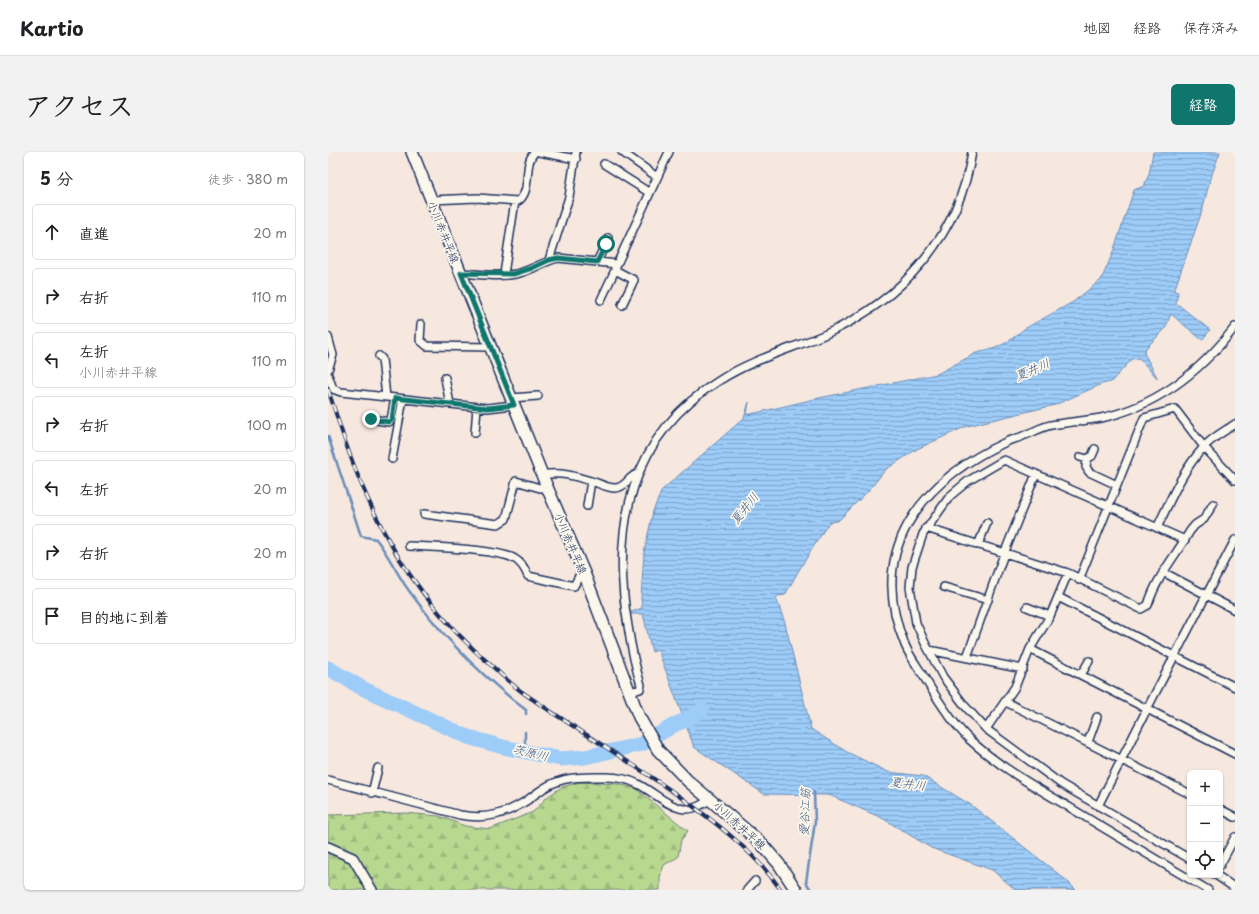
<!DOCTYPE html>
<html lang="ja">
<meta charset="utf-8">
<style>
:root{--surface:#fff;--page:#f2f2f2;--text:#202124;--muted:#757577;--line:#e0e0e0;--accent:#0f766e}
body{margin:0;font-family:"Playpen Sans","Klee One",sans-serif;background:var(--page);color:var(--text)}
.controls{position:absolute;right:12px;bottom:12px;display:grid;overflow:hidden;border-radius:6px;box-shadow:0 1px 3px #0004}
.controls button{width:36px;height:36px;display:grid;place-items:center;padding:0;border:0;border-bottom:1px solid var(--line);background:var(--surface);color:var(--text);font:20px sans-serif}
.stop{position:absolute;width:12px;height:12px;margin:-9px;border:3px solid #0f766e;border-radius:50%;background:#fff}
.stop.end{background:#0f766e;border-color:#fff;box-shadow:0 1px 4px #0008}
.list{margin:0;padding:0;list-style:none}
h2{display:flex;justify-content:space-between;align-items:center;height:52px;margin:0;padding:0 16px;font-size:17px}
h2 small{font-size:13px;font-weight:400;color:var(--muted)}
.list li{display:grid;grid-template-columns:26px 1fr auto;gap:12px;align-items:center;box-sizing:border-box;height:56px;margin:0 8px 8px;padding:0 8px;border:1px solid var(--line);border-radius:6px}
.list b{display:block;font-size:15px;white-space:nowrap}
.list p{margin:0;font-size:13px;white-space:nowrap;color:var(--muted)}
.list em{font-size:13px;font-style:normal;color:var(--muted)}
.icon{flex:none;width:22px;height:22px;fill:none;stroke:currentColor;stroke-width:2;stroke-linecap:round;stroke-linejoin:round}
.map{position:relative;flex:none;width:907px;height:738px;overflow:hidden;border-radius:6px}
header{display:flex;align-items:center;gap:24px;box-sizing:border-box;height:56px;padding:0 20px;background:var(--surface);border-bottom:1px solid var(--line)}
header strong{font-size:19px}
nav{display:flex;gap:22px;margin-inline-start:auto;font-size:14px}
.intro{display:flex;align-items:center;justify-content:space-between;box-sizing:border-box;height:96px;padding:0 24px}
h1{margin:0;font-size:28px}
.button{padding:10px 18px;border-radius:6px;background:var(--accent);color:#fff;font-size:14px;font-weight:700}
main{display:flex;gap:24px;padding:0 24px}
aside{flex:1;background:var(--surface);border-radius:6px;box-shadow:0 1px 3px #0004}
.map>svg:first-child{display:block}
</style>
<header>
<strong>Kartio</strong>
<nav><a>地図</a><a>経路</a><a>保存済み</a></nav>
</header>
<div class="intro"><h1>アクセス</h1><a class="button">経路</a></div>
<main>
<aside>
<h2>5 分<small>徒歩 · 380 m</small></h2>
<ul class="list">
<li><svg class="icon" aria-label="ahead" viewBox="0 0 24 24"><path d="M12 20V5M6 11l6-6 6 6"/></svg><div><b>直進</b></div><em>20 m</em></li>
<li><svg class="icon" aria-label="right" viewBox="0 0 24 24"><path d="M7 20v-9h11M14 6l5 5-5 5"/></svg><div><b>右折</b></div><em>110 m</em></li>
<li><svg class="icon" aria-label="left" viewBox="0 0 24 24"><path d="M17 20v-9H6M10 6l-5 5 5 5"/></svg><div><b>左折</b><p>小川赤井平線</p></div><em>110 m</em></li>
<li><svg class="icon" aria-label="right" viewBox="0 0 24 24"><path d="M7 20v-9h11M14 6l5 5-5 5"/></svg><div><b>右折</b></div><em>100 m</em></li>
<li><svg class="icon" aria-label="left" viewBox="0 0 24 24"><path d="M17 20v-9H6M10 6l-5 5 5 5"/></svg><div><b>左折</b></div><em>20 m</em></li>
<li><svg class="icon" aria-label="right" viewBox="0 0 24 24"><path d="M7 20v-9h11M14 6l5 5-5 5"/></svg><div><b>右折</b></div><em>20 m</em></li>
<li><svg class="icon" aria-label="arrive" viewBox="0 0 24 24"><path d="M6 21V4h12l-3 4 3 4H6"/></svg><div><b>目的地に到着</b></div></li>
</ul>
</aside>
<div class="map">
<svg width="907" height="738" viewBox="0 0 907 738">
<defs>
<pattern id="forest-firs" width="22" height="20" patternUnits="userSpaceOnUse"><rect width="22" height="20" fill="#b8d890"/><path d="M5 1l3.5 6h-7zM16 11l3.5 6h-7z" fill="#9eba7f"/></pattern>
<pattern id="water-rules" width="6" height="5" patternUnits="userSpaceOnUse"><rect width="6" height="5" fill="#9dccf8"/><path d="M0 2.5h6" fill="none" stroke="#7fa6cc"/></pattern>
</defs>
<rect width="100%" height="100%" fill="#f7e8df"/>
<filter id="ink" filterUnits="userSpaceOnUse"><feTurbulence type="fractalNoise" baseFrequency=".025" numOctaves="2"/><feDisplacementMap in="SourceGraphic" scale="8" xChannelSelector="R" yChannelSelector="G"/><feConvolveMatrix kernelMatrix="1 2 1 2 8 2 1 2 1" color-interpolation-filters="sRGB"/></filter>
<g filter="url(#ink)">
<path fill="url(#forest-firs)" stroke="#6a8477" d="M 252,630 L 290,632 L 307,636 L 360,679 L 353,688 L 350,705 L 336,713 L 332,725 L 332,738 L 0,738 L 0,663 L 77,661 L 111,664 L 137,674 L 162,677 L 205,660 L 219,645 L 234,635 Z"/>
<path fill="url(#water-rules)" stroke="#698dba" d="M 825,0 L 892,0 L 882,28 L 874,59 L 846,139 L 850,140 L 848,151 L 882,178 L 874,188 L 843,162 L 837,177 L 818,196 L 816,201 L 830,227 L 811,206 L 804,207 L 783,230 L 774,232 L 727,253 L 639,274 L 589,297 L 557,318 L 543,336 L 510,369 L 501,370 L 471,418 L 457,443 L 450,444 L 448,446 L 457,471 L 483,577 L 519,600 L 560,620 L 595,624 L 643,653 L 738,728 L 748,738 L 688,738 L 664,718 L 603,696 L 554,666 L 501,643 L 436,642 L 366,595 L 330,498 L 324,500 L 315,462 L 302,462 L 301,461 L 314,456 L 313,446 L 316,401 L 325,359 L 334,338 L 416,266 L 421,250 L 419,263 L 491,246 L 609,222 L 648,201 L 665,197 L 680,190 L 696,177 L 745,150 L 773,128 L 784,103 L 806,38 L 816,34 L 821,22 Z"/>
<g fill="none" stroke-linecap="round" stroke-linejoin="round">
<path stroke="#698dba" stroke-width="2.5" d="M 0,284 L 33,384 L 48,387 C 60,402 68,420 79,436 C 113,483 152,523 198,558 L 198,562
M 197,580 L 197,593 L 212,603
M 483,738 L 478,730 L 487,670 L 486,640"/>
<path stroke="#9dccf8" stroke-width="15" d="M 0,516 L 34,536 L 140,585 L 175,595 L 233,607 L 257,605 L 314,592 L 348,572 L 358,568 L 374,558"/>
<defs>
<path id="minor" d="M 211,0 L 248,7
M 294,0 L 329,25
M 276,12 L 322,41
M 103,48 L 149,46 L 190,49 C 205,39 194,12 207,0
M 221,108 L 241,45 L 248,0
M 269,110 L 280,86
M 287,118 L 306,128 L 294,153
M 133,121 C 150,122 176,126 192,121 C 206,117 217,109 230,106 L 289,112 L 341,0
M 176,122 L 187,49
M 273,148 L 288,116 L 287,115
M 93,172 L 92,188 L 99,194 L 163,195
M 0,185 L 5,203 L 0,218
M 51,204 L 54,207 L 58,245
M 0,223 L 5,237 L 13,240 L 159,256 L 186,253
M 117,226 L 122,252
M 183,246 L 210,244
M 43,267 L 61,270 L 63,268 L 67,246
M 147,281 L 149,255
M 752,305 L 759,307 L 764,304 L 767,297
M 64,307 L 75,247
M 759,307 L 758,315 L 761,320 L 789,333
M 214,323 C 234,319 250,325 269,331 C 274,333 281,336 287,336 C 298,336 301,323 310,322
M 259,354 L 263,329
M 96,362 L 170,372 L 178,367 L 188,329 L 212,336 L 219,335
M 598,376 L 740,421 L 813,457 L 820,453 C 829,424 847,405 862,379 L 867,373 L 876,367 L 885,352
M 829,376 C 842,349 854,319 875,296 C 883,286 897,279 907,272
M 857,388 L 676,308 L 640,329 L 622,344 L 595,382 L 584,415 L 582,435 L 588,471 L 597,491 L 615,525 L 637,554 L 658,577 L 733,632 L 862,707
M 650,393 L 659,371
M 81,394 C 103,395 171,397 187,407 C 194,411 197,417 200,424 L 246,434 L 251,424 L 256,421
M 835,420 L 907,458
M 751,428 L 816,266 L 847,257 L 876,295 L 907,328
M 616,435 L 660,448
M 730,445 L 907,535
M 699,455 L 722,464
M 702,497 L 907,602
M 601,498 L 695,517
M 639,505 L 676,402 L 708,322
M 753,523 L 761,509
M 302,540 L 312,537 L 313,533 C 307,514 303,494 300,474 C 283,376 302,283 392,228 C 425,207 463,197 498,182 C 575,147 631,84 644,0
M 678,550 L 862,642
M 658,577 L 687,535 L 702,497 L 722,464 L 740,421
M 760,590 L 769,565
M 0,628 L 132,663 C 159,668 179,662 201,647 C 209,641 217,634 226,631 C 242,624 261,625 278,625 C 289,625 300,627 310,632 C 336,646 353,671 382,647
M 44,641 L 50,616
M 770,654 L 819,557 L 907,388
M 892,657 L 907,665
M 892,713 L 907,685
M 888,723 L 907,736
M 419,738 L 427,729
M 880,738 C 834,711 787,683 741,655 C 707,635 672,615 642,588 C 624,571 609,547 596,525 C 590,515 582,505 577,493 C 537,397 594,328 680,289 C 685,287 692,286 697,283 C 706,280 713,275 723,273 C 739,270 756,269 773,266 C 829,254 873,219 907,175"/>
<path id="tertiary" d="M 0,695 L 25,706 L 44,738"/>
<path id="secondary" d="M 84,0 L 219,335 L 256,421 L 311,565 L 330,598 L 360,629 L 432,690 L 451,712 L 468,738"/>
</defs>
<use href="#minor" stroke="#1b2f5e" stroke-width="10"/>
<use href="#tertiary" stroke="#1b2f5e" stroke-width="12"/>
<use href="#secondary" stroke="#1b2f5e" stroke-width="14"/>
<use href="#minor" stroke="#fbf7ec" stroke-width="7"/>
<use href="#tertiary" stroke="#fbf7ec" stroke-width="9"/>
<use href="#secondary" stroke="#fbf7ec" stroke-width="11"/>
<defs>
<path id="rail" d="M 0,237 C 13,278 26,319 45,358 C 73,418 115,472 165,515 C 175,524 185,534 197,542 C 246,576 298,607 348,642 C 386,669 426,699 453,738"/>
</defs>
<use href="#rail" stroke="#1b2f5e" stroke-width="4"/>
<use href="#rail" stroke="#fbf7ec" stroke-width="2.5" stroke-dasharray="8" stroke-linecap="butt"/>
</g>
</g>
<g fill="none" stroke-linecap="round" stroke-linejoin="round" filter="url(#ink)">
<path stroke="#0f766e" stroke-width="5" d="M 43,267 L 61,270 L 64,268 L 67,246 L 160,256 L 186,253 L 133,121 L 185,122 L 204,116 L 221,108 L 230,106 L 269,110 L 278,92"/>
</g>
<g text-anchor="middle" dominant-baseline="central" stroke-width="3.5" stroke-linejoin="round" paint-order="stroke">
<g font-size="11" fill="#1b2f5e" stroke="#fbf7ec">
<text transform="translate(116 80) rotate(68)">小川赤井平線</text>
<text transform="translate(243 391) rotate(67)">小川赤井平線</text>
<text transform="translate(412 673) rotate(42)">小川赤井平線</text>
</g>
<g font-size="12" font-style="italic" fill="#3c5684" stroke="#fbf7ec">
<text transform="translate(704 217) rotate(-23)">夏井川</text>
<text transform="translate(416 356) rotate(-51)">夏井川</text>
<text transform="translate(203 600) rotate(13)">茨原川</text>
<text transform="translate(580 631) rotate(7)">夏井川</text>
<text transform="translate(476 660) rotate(-88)">愛谷江筋</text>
</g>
</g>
</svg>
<div class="controls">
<button>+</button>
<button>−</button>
<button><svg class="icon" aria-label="locate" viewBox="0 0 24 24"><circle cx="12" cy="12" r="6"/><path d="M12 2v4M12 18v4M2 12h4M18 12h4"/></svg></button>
</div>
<div class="stop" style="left:278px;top:92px"></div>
<div class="stop end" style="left:43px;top:267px"></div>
</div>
</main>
